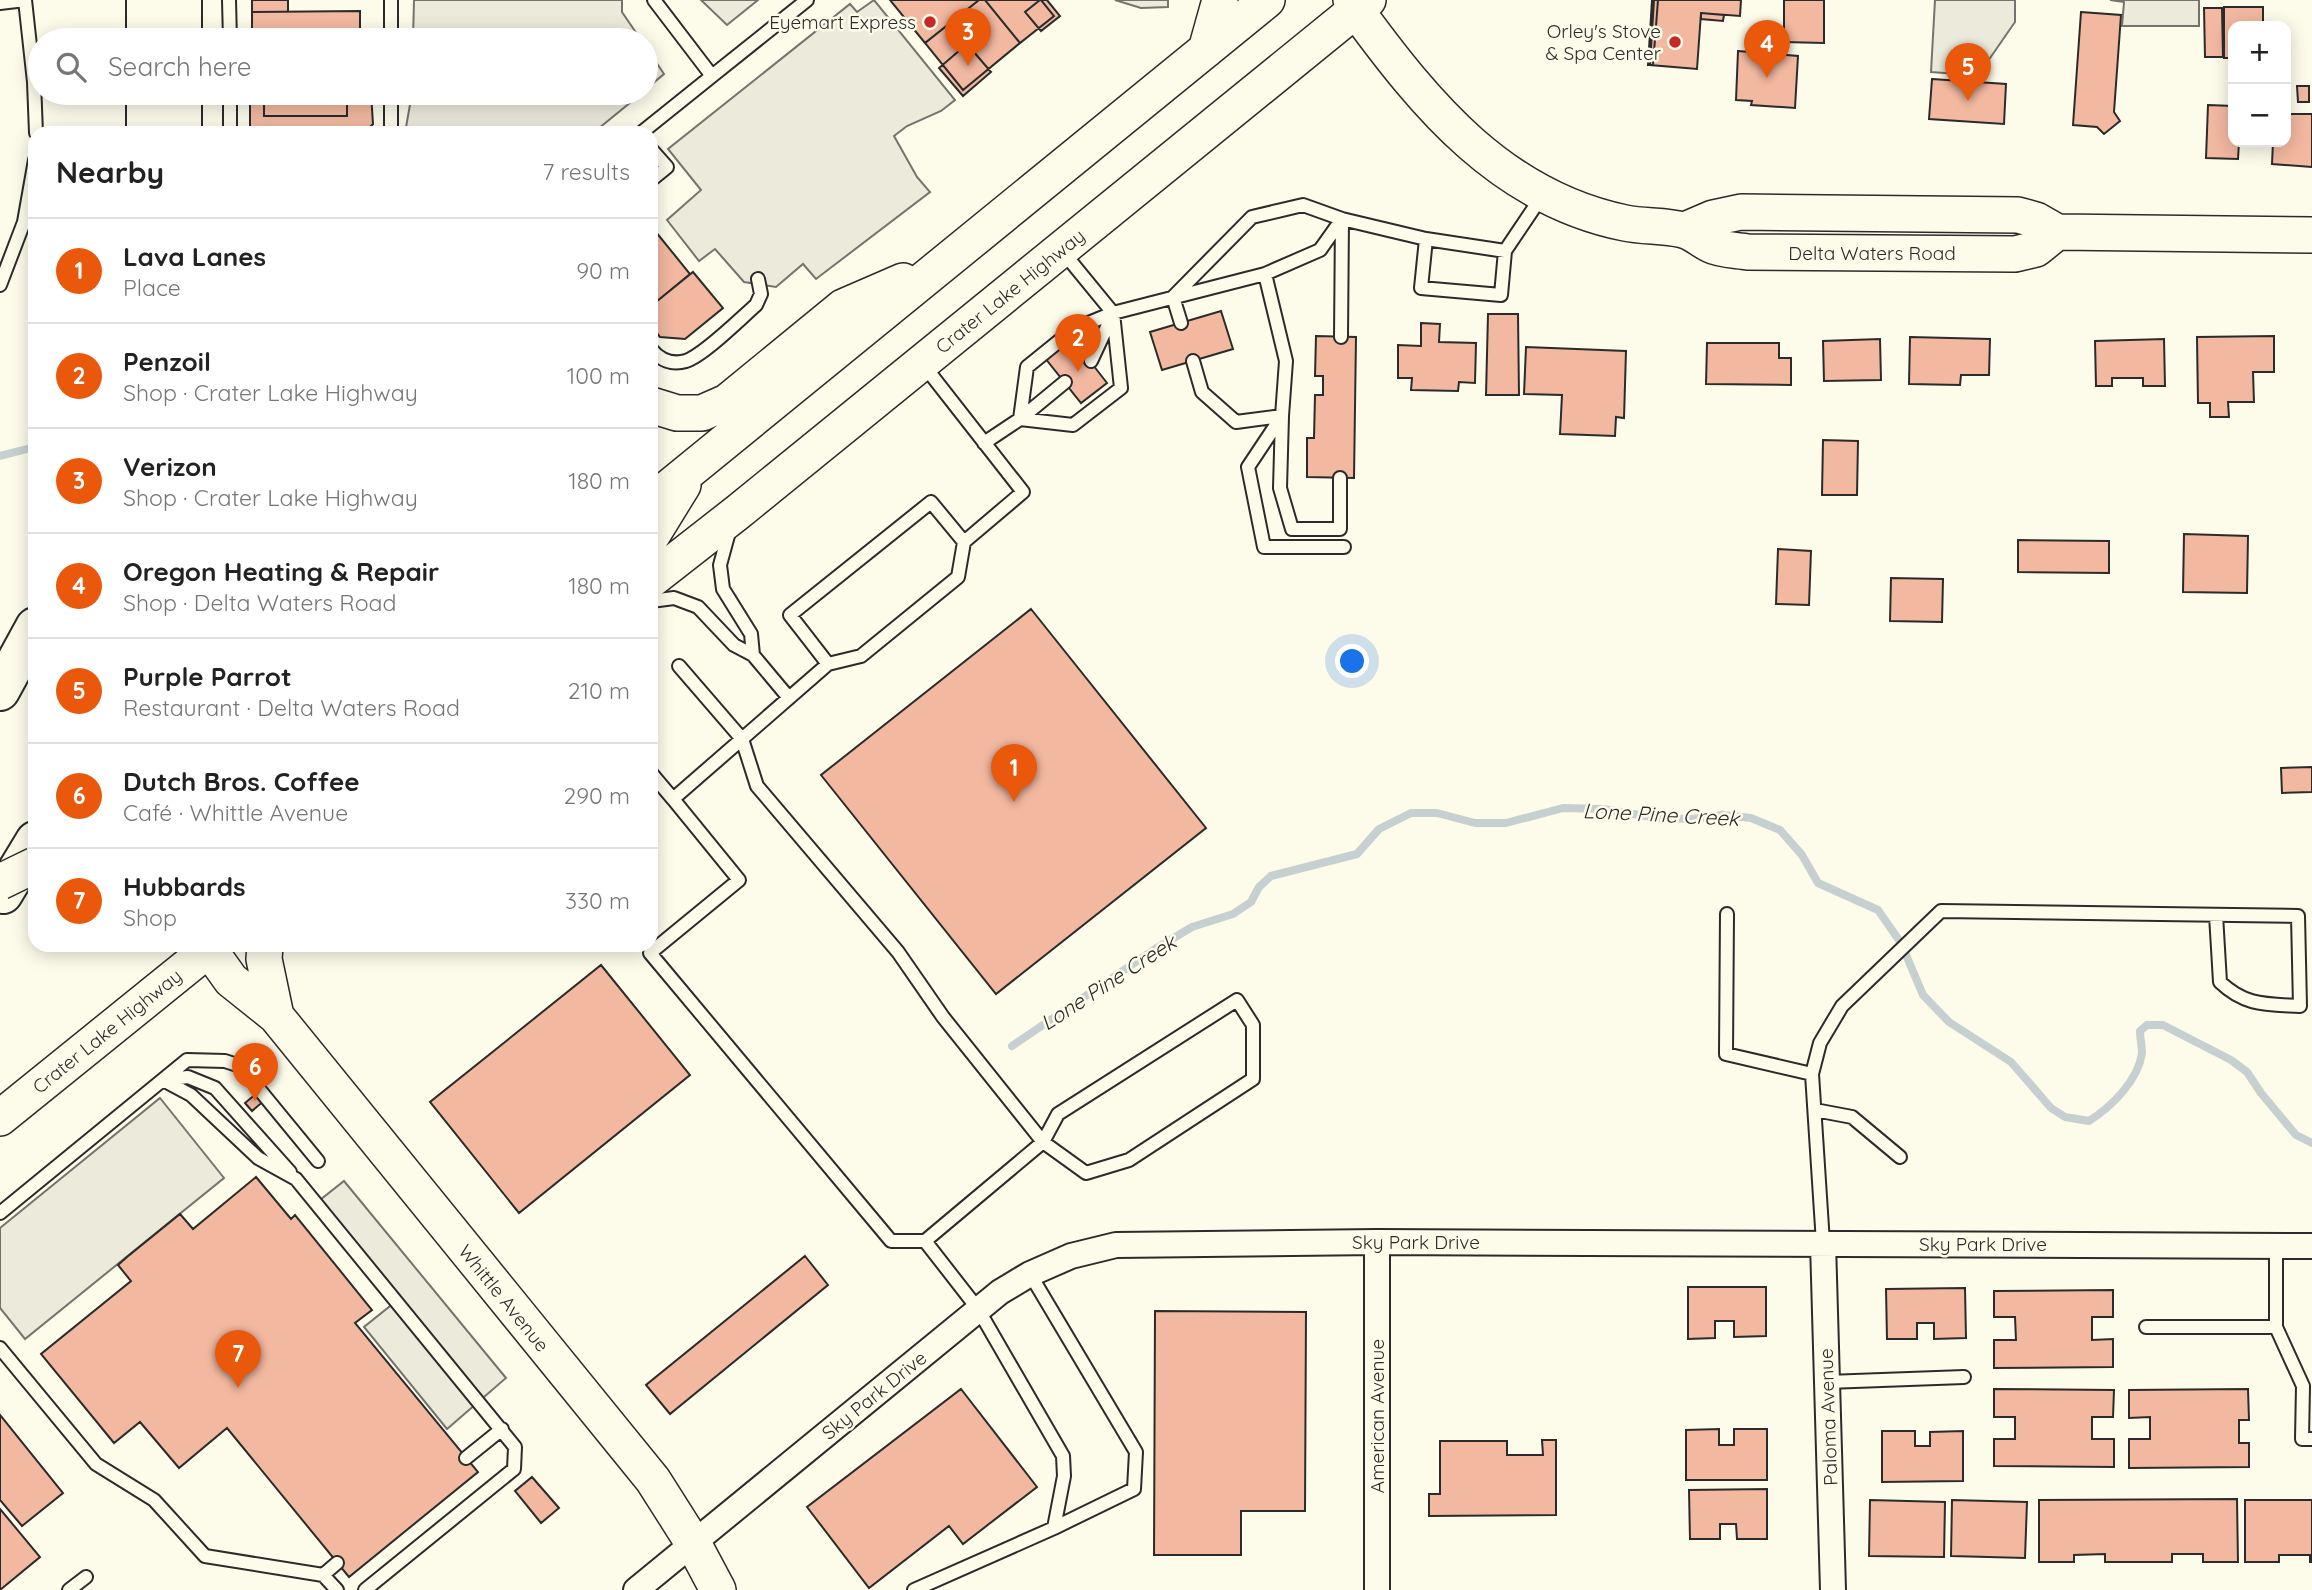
<!DOCTYPE html>
<meta charset="utf-8">
<style>
:root{--surface:#fff;--page:#f2f2f2;--text:#222;--muted:#767676;--line:#e0e0e0;--accent:#ea580c}
body{margin:0;font-family:Quicksand,sans-serif;background:var(--page);color:var(--text)}
.controls{position:absolute;right:21px;top:21px;display:grid;overflow:hidden;border-radius:14px;box-shadow:0 4px 18px #0003}
.controls button{width:63px;height:63px;display:grid;place-items:center;padding:0;border:0;border-bottom:2px solid var(--line);background:var(--surface);color:var(--text);font:35px sans-serif}
.you{position:absolute;left:1353px;top:662px;width:24px;height:24px;margin:-18px;border:5px solid #fff;border-radius:50%;background:#1a73e8;box-shadow:0 0 0 10px #1a73e833}
.badge{display:grid;place-items:center;width:46px;height:46px;border-radius:50%;background:var(--accent);color:#fff;font-size:23px;font-weight:700}
.pin{position:absolute;translate:-50% -58px;filter:drop-shadow(0 2px 4px #0008)}
.pin::after{content:'';position:absolute;top:37px;width:24px;height:21px;background:inherit;clip-path:polygon(0 0,100% 0,50% 100%)}
.list{margin:0;padding:0;list-style:none}
h2{display:flex;justify-content:space-between;align-items:center;height:91px;margin:0;padding:0 28px;font-size:30px}
h2 small{font-size:23px;font-weight:400;color:var(--muted)}
.list li{display:grid;grid-template-columns:46px 1fr auto;gap:21px;align-items:center;box-sizing:border-box;height:105px;padding:0 28px;border-top:2px solid var(--line)}
.list b{display:block;font-size:26px;white-space:nowrap}
.list p{margin:0;font-size:23px;white-space:nowrap;color:var(--muted)}
.list em{font-size:23px;font-style:normal;color:var(--muted)}
.icon{flex:none;width:38px;height:38px;fill:none;stroke:currentColor;stroke-width:2;stroke-linecap:round;stroke-linejoin:round}
.map{position:relative;flex:none;width:2312px;height:1590px;overflow:hidden}
.search{position:absolute;background:var(--surface);box-shadow:0 4px 18px #0003;left:28px;top:28px;width:630px;height:77px;display:flex;align-items:center;gap:18px;box-sizing:border-box;padding:0 24px;border-radius:38px;color:var(--muted);font-size:26px}
.panel{position:absolute;background:var(--surface);box-shadow:0 4px 18px #0003;left:28px;top:126px;width:630px;height:826px;border-radius:21px}
.map>svg:first-child{display:block}
</style>
<div class="map">
<svg width="2312" height="1590" viewBox="0 0 2312 1590">
<rect width="100%" height="100%" fill="#fdfbea"/>
<path fill="#eceadb" stroke="#74746e" stroke-width="2" d="M 414,0 L 622,0 L 622,12 L 641,40 L 413,40 Z
M 701,0 L 758,0 L 727,25 Z
M 874,0 L 955,100 L 941,111 L 907,126 L 894,136 L 917,177 L 930,192 L 816,279 L 803,264 L 776,287 L 744,282 L 715,249 L 699,261 L 667,220 L 701,190 L 668,149 L 850,4 L 857,12 Z
M 1115,0 L 1168,0 L 1168,7 L 1141,8 Z
M 1935,0 L 2015,0 L 2015,22 L 1988,61 L 1987,76 L 1931,72 Z
M 2110,0 L 2199,0 L 2199,26 L 2122,26 L 2124,2 Z
M 646,47 L 664,74 L 646,89 Z
M 412,93 L 642,93 L 593,133 L 405,133 Z
M 160,1098 L 224,1178 L 25,1339 L 0,1308 L 0,1228 Z
M 344,1181 L 506,1378 L 447,1429 L 364,1327 L 400,1298 L 320,1200 Z"/>
<g fill="none" stroke-linecap="round" stroke-linejoin="round">
<path stroke="#c7d0d0" stroke-width="8" d="M 0,456 L 35,447
M 1012,1046 L 1155,949 L 1192,927 L 1233,914 L 1251,902 L 1259,887 L 1271,876 L 1357,854 L 1379,829 L 1411,813 L 1437,813 L 1475,823 L 1506,823 L 1563,808 L 1603,809 L 1657,818 L 1693,819 L 1722,815 L 1751,818 L 1780,830 L 1802,855 L 1818,883 L 1878,910 L 1901,943 L 1923,995 L 1949,1022 L 2011,1062 L 2051,1108 L 2065,1117 L 2089,1121 C 2111,1107 2138,1081 2142,1053 C 2142,1047 2140,1038 2140,1031 L 2147,1025 L 2163,1025 L 2231,1060 L 2247,1072 L 2261,1093 L 2296,1135 L 2312,1143"/>
</g>
<path fill="#f2b8a0" stroke="#2b2b2b" stroke-width="2" d="M 252,0 L 288,0 L 288,12 L 252,12 Z
M 890,0 L 979,0 L 925,43 Z
M 979,0 L 985,0 L 1020,43 L 963,90 L 925,43 Z
M 985,0 L 1041,0 L 1054,16 L 1020,43 Z
M 1040,0 L 1047,0 L 1060,16 L 1041,31 L 1025,12 Z
M 1652,0 L 1658,0 L 1653,65 L 1648,65 Z
M 1654,0 L 1741,0 L 1740,16 L 1701,13 L 1697,69 L 1650,65 Z
M 1784,0 L 1824,0 L 1824,43 L 1784,42 Z
M 2224,7 L 2263,7 L 2263,26 L 2233,26 L 2233,58 L 2224,58 Z
M 2204,8 L 2222,8 L 2223,57 L 2205,57 Z
M 360,11 L 360,40 L 252,40 L 252,12 Z
M 2081,12 L 2121,15 L 2114,112 L 2120,121 L 2104,134 L 2097,127 L 2073,125 Z
M 1701,13 L 1724,15 L 1723,21 L 1701,19 Z
M 967,44 L 991,72 L 963,96 L 939,68 Z
M 1738,51 L 1798,56 L 1795,108 L 1751,105 L 1752,101 L 1736,100 Z
M 1932,79 L 2006,84 L 2004,124 L 1929,119 Z
M 2297,86 L 2309,86 L 2309,102 L 2298,102 Z
M 244,93 L 264,93 L 264,116 L 347,116 L 347,93 L 371,93 L 373,124 L 364,133 L 345,133 L 343,131 L 250,131 L 250,95 L 244,95 Z
M 264,93 L 347,93 L 347,116 L 264,116 Z
M 2208,105 L 2233,106 L 2233,142 L 2239,142 L 2238,159 L 2206,158 Z
M 2286,114 L 2312,114 L 2312,167 L 2272,164 L 2273,142 L 2286,142 Z
M 651,226 L 690,274 L 651,306 Z
M 693,272 L 723,308 L 685,339 L 660,337 L 651,326 L 651,306 Z
M 1221,311 L 1233,349 L 1162,370 L 1150,332 Z
M 1488,314 L 1518,314 L 1519,395 L 1486,395 Z
M 1421,323 L 1440,324 L 1439,342 L 1476,343 L 1475,383 L 1459,382 L 1458,391 L 1411,390 L 1412,378 L 1398,378 L 1398,345 L 1421,346 Z
M 1316,336 L 1356,337 L 1354,478 L 1307,477 L 1307,438 L 1314,438 L 1315,395 L 1323,395 L 1323,376 L 1315,376 Z
M 2274,336 L 2274,372 L 2253,372 L 2254,402 L 2228,402 L 2229,417 L 2210,417 L 2210,403 L 2198,403 L 2197,337 Z
M 1910,337 L 1990,339 L 1989,375 L 1961,375 L 1960,385 L 1909,384 Z
M 1072,338 L 1107,383 L 1081,403 L 1045,358 Z
M 1880,339 L 1881,380 L 1824,381 L 1823,341 Z
M 2164,339 L 2165,386 L 2143,386 L 2143,378 L 2112,378 L 2112,386 L 2096,386 L 2095,341 Z
M 1707,343 L 1779,343 L 1779,358 L 1791,358 L 1791,385 L 1706,384 Z
M 1526,347 L 1626,351 L 1624,418 L 1616,417 L 1615,436 L 1560,434 L 1562,395 L 1524,394 Z
M 1823,440 L 1858,441 L 1857,495 L 1822,495 Z
M 2184,534 L 2248,536 L 2247,593 L 2183,592 Z
M 2018,540 L 2109,541 L 2109,573 L 2018,572 Z
M 1778,549 L 1811,551 L 1809,605 L 1776,604 Z
M 1891,578 L 1943,579 L 1942,622 L 1890,621 Z
M 1031,609 L 1206,828 L 996,994 L 821,775 Z
M 2312,767 L 2312,792 L 2282,793 L 2281,768 Z
M 601,965 L 690,1075 L 519,1213 L 430,1102 Z
M 258,1092 L 265,1100 L 252,1111 L 245,1103 Z
M 256,1177 L 291,1219 L 295,1215 L 372,1310 L 355,1323 L 478,1472 L 349,1577 L 227,1428 L 179,1468 L 140,1422 L 114,1443 L 41,1354 L 131,1281 L 118,1265 L 127,1257 L 180,1214 L 193,1229 Z
M 805,1256 L 828,1285 L 670,1414 L 646,1385 Z
M 1688,1287 L 1766,1287 L 1766,1336 L 1734,1337 L 1734,1321 L 1715,1321 L 1715,1338 L 1688,1339 Z
M 1965,1288 L 1966,1338 L 1934,1339 L 1934,1323 L 1917,1323 L 1917,1339 L 1887,1339 L 1886,1289 Z
M 2113,1290 L 2113,1317 L 2092,1317 L 2092,1340 L 2113,1339 L 2113,1367 L 1994,1368 L 1994,1340 L 2016,1340 L 2015,1317 L 1994,1317 L 1994,1291 Z
M 1155,1311 L 1306,1312 L 1305,1511 L 1241,1511 L 1241,1555 L 1154,1555 Z
M 961,1389 L 1037,1487 L 963,1544 L 949,1526 L 869,1588 L 807,1507 Z
M 1994,1389 L 2114,1390 L 2113,1417 L 2092,1417 L 2092,1439 L 2114,1439 L 2114,1467 L 1994,1466 L 1994,1439 L 2015,1439 L 2015,1417 L 1994,1417 Z
M 2248,1389 L 2249,1420 L 2239,1420 L 2239,1443 L 2249,1443 L 2249,1467 L 2129,1468 L 2129,1439 L 2150,1439 L 2150,1417 L 2129,1418 L 2129,1390 Z
M 0,1415 L 63,1493 L 22,1526 L 0,1500 Z
M 1719,1429 L 1719,1445 L 1734,1445 L 1734,1429 L 1767,1429 L 1767,1480 L 1686,1480 L 1686,1430 Z
M 1882,1431 L 1915,1431 L 1915,1446 L 1930,1446 L 1930,1432 L 1963,1431 L 1963,1481 L 1882,1482 Z
M 1542,1440 L 1556,1440 L 1556,1515 L 1429,1516 L 1429,1494 L 1440,1494 L 1440,1441 L 1507,1441 L 1507,1455 L 1543,1455 Z
M 532,1477 L 559,1508 L 541,1523 L 515,1491 Z
M 1767,1489 L 1767,1539 L 1737,1539 L 1736,1524 L 1720,1524 L 1720,1539 L 1690,1539 L 1689,1490 Z
M 2237,1499 L 2238,1562 L 2203,1562 L 2203,1554 L 2172,1554 L 2172,1562 L 2105,1562 L 2105,1554 L 2074,1555 L 2074,1562 L 2039,1562 L 2039,1500 Z
M 1870,1500 L 1945,1502 L 1944,1557 L 1869,1556 Z
M 1952,1500 L 2027,1502 L 2025,1558 L 1951,1556 Z
M 2245,1500 L 2312,1500 L 2312,1562 L 2310,1562 L 2310,1555 L 2279,1555 L 2279,1562 L 2245,1562 Z
M 0,1509 L 40,1557 L 0,1590 Z"/>
<g fill="none" stroke-linecap="round" stroke-linejoin="round">
<defs>
<path id="lane" d="M 25,0 L 34,82 L 36,133
M 229,0 L 230,40
M 391,0 L 391,40
M 654,0 L 712,76 L 807,0
M 0,3 L 25,0
M 230,93 L 230,133
M 391,93 L 391,133
M 641,133 L 712,76
M 651,149 L 667,167 L 651,180
M 1426,239 L 1421,288 L 1501,295 L 1505,251
M 1265,274 L 1286,361 L 1282,416 L 1248,467 L 1264,547 L 1344,547
M 0,285 L 24,222 L 35,160
M 1181,323 L 1173,297 L 1252,217 L 1303,205 L 1342,219 L 1341,337
M 651,349 C 660,360 672,365 686,361 C 704,355 740,319 756,305 L 761,294 L 758,279
M 1091,361 L 1113,314
M 1193,361 L 1202,392 L 1236,422 L 1282,416 L 1280,488 L 1292,529 L 1340,529 L 1340,478
M 1020,419 L 1073,425 L 1121,388 L 1113,313 L 1063,252
M 1020,419 L 1065,382
M 984,443 L 1020,419 L 1027,367 L 1074,329 L 1113,313 L 1265,274 L 1320,250 L 1342,219 L 1426,239 L 1505,251 L 1542,196
M 651,601 L 674,598 L 698,607 L 734,645 L 753,655 L 751,634 L 723,589 L 720,565 L 729,532
M 753,655 L 789,698
M 828,664 L 790,615 L 931,502 L 964,542
M 679,666 L 742,739 L 757,786 L 898,952 L 943,1017 L 1043,1142 L 925,1241
M 651,773 L 673,799 L 828,664 L 861,656 L 958,577 L 964,542 L 1023,492 L 922,363
M 673,799 L 739,880 L 650,953 L 891,1241 L 925,1241 L 978,1309 L 1063,1456 L 1064,1476 L 1054,1528
M 1727,914 L 1726,1054 L 1812,1074
M 1237,1000 L 1253,1025 L 1253,1079 L 1129,1160 L 1086,1173 L 1043,1142 L 1058,1114 Z
M 163,1080 L 191,1095 L 258,1158 L 296,1179 L 515,1447 L 514,1469 L 365,1590
M 163,1080 L 188,1077 L 215,1088 L 290,1172
M 1815,1110 L 1852,1117 L 1900,1157
M 0,1213 L 187,1060 L 225,1061 L 240,1066 L 318,1161
M 1823,1243 L 1812,1074 L 1820,1043 L 1842,1006 L 1941,911 L 2298,916 L 2300,1006 C 2266,1004 2245,1006 2220,982 L 2216,915
M 2146,1327 L 2276,1327 L 2276,1246
M 2276,1327 L 2303,1386 L 2302,1439 L 2312,1439
M 0,1348 L 96,1464 L 154,1500 L 205,1556 L 323,1575 L 337,1590
M 1827,1382 L 1964,1377
M 466,1458 L 502,1429
M 323,1575 L 337,1563
M 69,1590 L 86,1577
M 914,1590 L 1054,1528 L 1134,1489 L 1136,1452 L 1030,1274"/>
<path id="street" d="M 1377,1242 L 1377,1590
M 1823,1243 L 1833,1590
M 636,1590 L 1000,1292 L 1030,1274 L 1071,1256 L 1116,1245 L 1377,1242 L 2312,1246"/>
<path id="secondary" d="M 1351,0 L 1356,10 C 1426,106 1502,198 1625,223 C 1644,227 1665,225 1683,230 C 1693,232 1702,241 1711,245 C 1721,250 1736,250 1748,252 L 2015,254 L 2036,249 L 2057,232
M 1206,50 L 1220,0
M 1685,230 L 1713,218 L 1741,212 L 2018,215 L 2036,220 L 2057,232 L 2312,235
M 651,405 L 677,413 L 702,413 L 727,402 L 843,307 L 903,281
M 651,502 L 1267,0
M 651,537 L 683,485
M 651,580 L 738,512 L 1368,0
M 206,945 L 231,980 L 276,1016 L 653,1480 L 693,1543 L 718,1590
M 265,945 L 264,959 L 276,1016
M 0,1118 L 214,945"/>
<path id="highway" d="M 146,0 L 146,40
M 182,0 L 182,40
M 146,93 L 146,133
M 182,93 L 182,133
M 0,691 L 35,627
M 3,894 L 35,841"/>
</defs>
<use href="#lane" stroke="#2b2b2b" stroke-width="16"/>
<use href="#street" stroke="#2b2b2b" stroke-width="28"/>
<use href="#secondary" stroke="#2b2b2b" stroke-width="38"/>
<use href="#highway" stroke="#2b2b2b" stroke-width="42"/>
<use href="#lane" stroke="#fdfbea" stroke-width="12"/>
<use href="#street" stroke="#fdfbea" stroke-width="24"/>
<use href="#secondary" stroke="#fdfbea" stroke-width="35"/>
<use href="#highway" stroke="#fdfbea" stroke-width="38"/>
<defs>
<path id="secondary-bridge" d="M 0,882 L 35,865"/>
</defs>
<use href="#secondary-bridge" stroke="#2b2b2b" stroke-width="38" stroke-linecap="butt"/>
<use href="#secondary-bridge" stroke="#fdfbea" stroke-width="35"/>
</g>
<g fill="#c62828" stroke="#fdfbea" stroke-width="2.5">
<circle cx="930" cy="22" r="7"/>
<circle cx="1675" cy="42" r="7"/>
</g>
<g text-anchor="middle" dominant-baseline="central" stroke-width="5" stroke-linejoin="round" paint-order="stroke">
<g font-size="19" fill="#2b2b2b" stroke="#fdfbea" text-anchor="end">
<text x="916" y="22">Eyemart Express</text>
<text x="1661" y="31">Orley's Stove<tspan x="1661" dy="22">&amp; Spa Center</tspan></text>
</g>
<g font-size="19" fill="#2b2b2b" stroke="#fdfbea">
<text x="1872" y="253">Delta Waters Road</text>
<text transform="translate(1010 291) rotate(-39)">Crater Lake Highway</text>
<text transform="translate(107 1031) rotate(-39)">Crater Lake Highway</text>
<text x="1416" y="1242">Sky Park Drive</text>
<text x="1983" y="1244">Sky Park Drive</text>
<text transform="translate(504 1298) rotate(51)">Whittle Avenue</text>
<text transform="translate(874 1395) rotate(-39)">Sky Park Drive</text>
<text transform="translate(1377 1416) rotate(-90)">American Avenue</text>
<text transform="translate(1828 1417) rotate(-92)">Paloma Avenue</text>
</g>
<g font-size="21" font-style="italic" fill="#2b2b2b" stroke="#fdfbea">
<text transform="translate(1661 814) rotate(3)">Lone Pine Creek</text>
<text transform="translate(1108 982) rotate(-33)">Lone Pine Creek</text>
</g>
</g>
</svg>
<div class="controls">
<button>+</button>
<button>−</button>
</div>
<div class="you"></div>
<div class="pin badge" style="left:1014px;top:802px">1</div>
<div class="pin badge" style="left:1078px;top:372px">2</div>
<div class="pin badge" style="left:968px;top:66px">3</div>
<div class="pin badge" style="left:1767px;top:78px">4</div>
<div class="pin badge" style="left:1968px;top:101px">5</div>
<div class="pin badge" style="left:255px;top:1101px">6</div>
<div class="pin badge" style="left:238px;top:1388px">7</div>
<div class="search"><svg class="icon" aria-label="search" viewBox="0 0 24 24"><circle cx="10" cy="10" r="6"/><path d="M15 15l6 6"/></svg>Search here</div>
<section class="panel">
<h2>Nearby<small>7 results</small></h2>
<ul class="list">
<li><span class="badge">1</span><div><b>Lava Lanes</b><p>Place</p></div><em>90 m</em></li>
<li><span class="badge">2</span><div><b>Penzoil</b><p>Shop · Crater Lake Highway</p></div><em>100 m</em></li>
<li><span class="badge">3</span><div><b>Verizon</b><p>Shop · Crater Lake Highway</p></div><em>180 m</em></li>
<li><span class="badge">4</span><div><b>Oregon Heating &amp; Repair</b><p>Shop · Delta Waters Road</p></div><em>180 m</em></li>
<li><span class="badge">5</span><div><b>Purple Parrot</b><p>Restaurant · Delta Waters Road</p></div><em>210 m</em></li>
<li><span class="badge">6</span><div><b>Dutch Bros. Coffee</b><p>Café · Whittle Avenue</p></div><em>290 m</em></li>
<li><span class="badge">7</span><div><b>Hubbards</b><p>Shop</p></div><em>330 m</em></li>
</ul>
</section>
</div>
